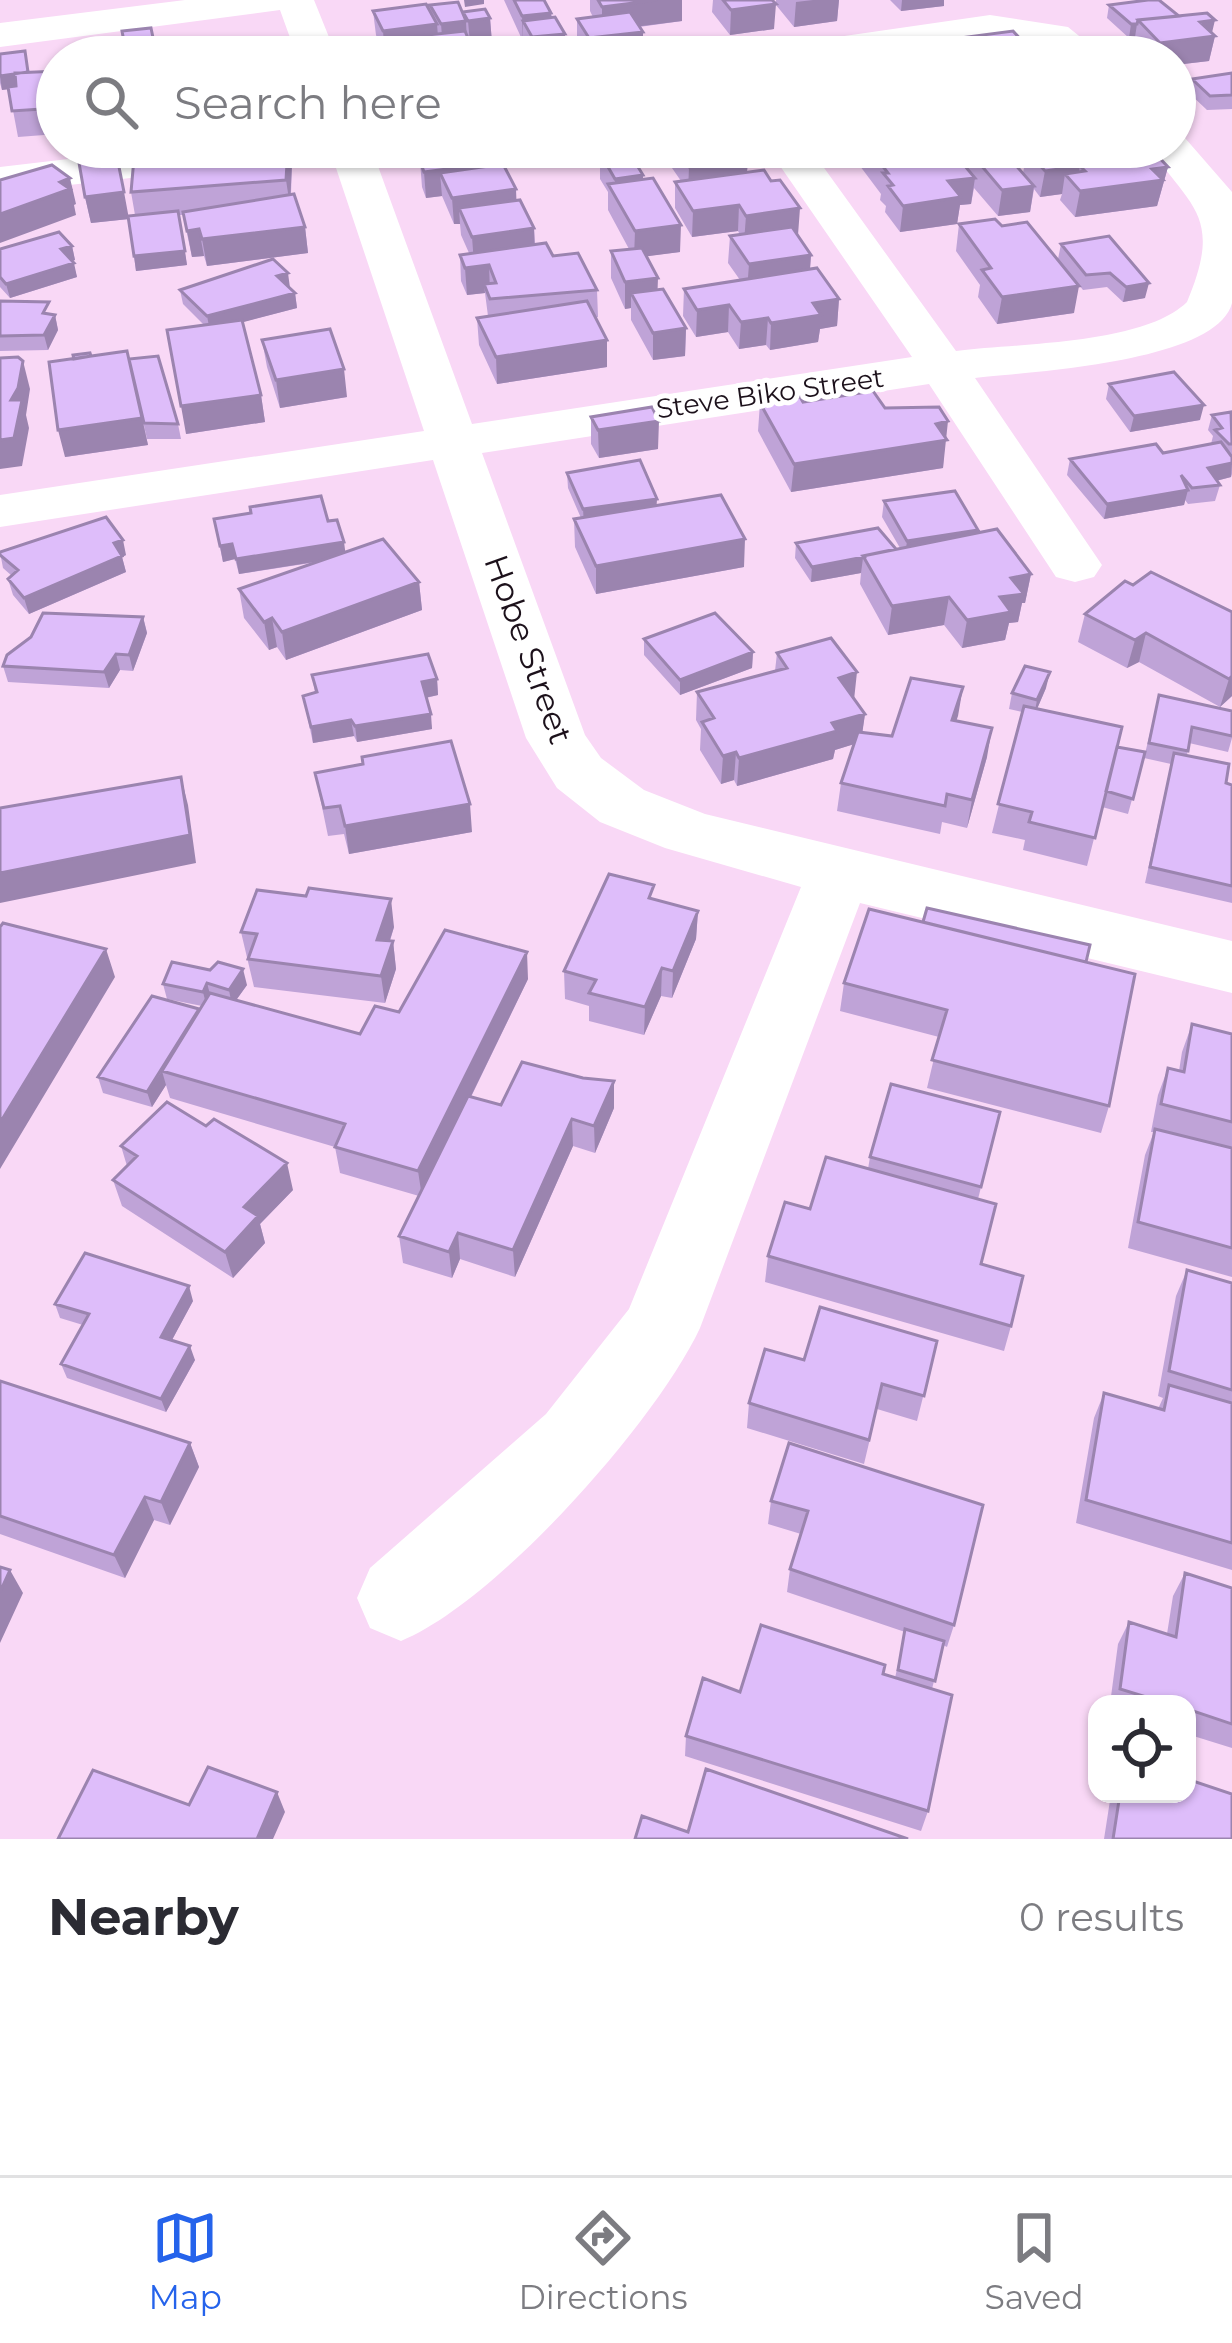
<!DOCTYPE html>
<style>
:root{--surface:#fff;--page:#f7f7f7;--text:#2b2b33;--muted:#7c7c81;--line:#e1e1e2;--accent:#2563eb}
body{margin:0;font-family:Montserrat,sans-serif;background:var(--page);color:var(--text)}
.controls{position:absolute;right:36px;bottom:36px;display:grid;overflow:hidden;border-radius:24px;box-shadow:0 3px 9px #0004}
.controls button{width:108px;height:108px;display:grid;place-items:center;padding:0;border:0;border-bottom:3px solid var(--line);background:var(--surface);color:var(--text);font:60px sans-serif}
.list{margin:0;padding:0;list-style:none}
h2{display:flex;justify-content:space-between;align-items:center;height:156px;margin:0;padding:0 48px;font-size:51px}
h2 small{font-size:39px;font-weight:400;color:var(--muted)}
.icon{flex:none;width:66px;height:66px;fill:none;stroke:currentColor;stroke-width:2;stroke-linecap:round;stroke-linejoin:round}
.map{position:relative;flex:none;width:1232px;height:1839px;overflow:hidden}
.search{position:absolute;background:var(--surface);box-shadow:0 3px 9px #0004;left:36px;right:36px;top:36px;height:132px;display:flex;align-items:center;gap:30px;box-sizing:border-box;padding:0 42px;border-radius:66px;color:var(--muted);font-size:45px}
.sheet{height:336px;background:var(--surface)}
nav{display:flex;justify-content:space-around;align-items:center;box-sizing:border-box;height:168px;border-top:3px solid var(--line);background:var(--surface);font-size:33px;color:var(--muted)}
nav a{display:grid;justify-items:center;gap:6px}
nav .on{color:var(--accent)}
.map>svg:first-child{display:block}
</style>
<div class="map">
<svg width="1232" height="1839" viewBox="0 0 1232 1839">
<rect width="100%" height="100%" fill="#f9d8f6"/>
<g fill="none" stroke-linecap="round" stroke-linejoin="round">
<path fill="#fff" fill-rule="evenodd" d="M 185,0 L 314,0 L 337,57 L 297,57 L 280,10 L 0,47 L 0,23 Z
M 990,15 L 1068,27 L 1105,57 L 1060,57 L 1043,45 L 990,37 L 860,57 L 762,57 L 782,45 Z
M 1175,136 L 1185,138 L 1232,192 C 1232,226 1232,271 1232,303 C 1217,363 1026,372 975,378 L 1102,565 L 1094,577 L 1075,582 L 1056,577 L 929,384 L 482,453 L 585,735 L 601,758 L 644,790 L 705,814 L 1232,941 L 1232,993 L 860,903 L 700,1328 C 656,1422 496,1602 401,1641 L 370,1628 L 357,1598 L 370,1568 L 546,1414 L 629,1309 L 801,887 L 665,848 L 600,822 L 557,788 L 526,738 L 433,460 L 0,527 L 0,495 L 424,431 L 329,147 L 371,147 L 472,424 L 912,357 L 767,147 L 809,147 L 956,351 C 1016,343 1143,345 1187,302 C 1223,216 1192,209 1149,147 L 1175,147 Z
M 171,147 L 257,147 L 251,156 L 165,174 L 0,193 L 0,167 Z"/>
</g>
<path fill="#bfa3d7" d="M 504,0 L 544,0 L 551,13 L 565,56 L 583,53 L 577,43 L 577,19 L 593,17 L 590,11 L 590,0 L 682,0 L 682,21 L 639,27 L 643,32 L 643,50 L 697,53 L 697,57 L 530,57 Z
M 713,0 L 772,0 L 774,29 L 730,35 L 712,12 Z
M 776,0 L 839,0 L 837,21 L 794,27 L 776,5 Z
M 890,0 L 944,0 L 944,6 L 901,11 Z
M 430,5 L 463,15 L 490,18 L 492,43 L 470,46 L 471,57 L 362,57 L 361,42 L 378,40 L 376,35 L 373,11 L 431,12 Z
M 1109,5 L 1179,16 L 1215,36 L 1209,61 L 1175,65 L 1175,57 L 1145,57 L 1133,45 L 1135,37 L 1129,38 L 1107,18 Z
M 967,37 L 1036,57 L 964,57 Z
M 901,46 L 961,57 L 899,57 Z
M 0,54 L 29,72 L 57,71 L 57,134 L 18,137 L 9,89 L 2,90 L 0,83 Z
M 1232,73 L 1232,109 L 1207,110 L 1189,93 L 1192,79 Z
M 422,147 L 489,147 L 490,162 L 477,164 L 478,168 L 517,201 L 534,228 L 535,245 L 553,256 L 597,290 L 598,317 L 595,318 L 607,367 L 497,384 L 479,345 L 477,318 L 488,316 L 485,293 L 467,295 L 461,281 L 460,255 L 469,253 L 461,235 L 460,224 L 454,224 L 442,196 L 426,198 L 422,187 L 420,161 L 427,160 Z
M 571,147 L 633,147 L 632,158 L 680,252 L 647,256 L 657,289 L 686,328 L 685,356 L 653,360 L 631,320 L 631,308 L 625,309 L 611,278 L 611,251 L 629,249 L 608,210 L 608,192 L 600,179 L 600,164 L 581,166 Z
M 673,147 L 739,147 L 748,159 L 747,172 L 797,235 L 811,255 L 810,269 L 839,299 L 837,326 L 820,329 L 818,342 L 770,350 L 766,345 L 739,349 L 728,332 L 696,337 L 683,316 L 684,289 L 740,280 L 728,263 L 730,236 L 740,235 L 738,231 L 692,237 L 675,208 L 675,182 L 681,181 L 672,168 Z
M 848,147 L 949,147 L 966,167 L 969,151 L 996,155 L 1023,173 L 1027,151 L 1037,149 L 1035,147 L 1135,147 L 1168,167 L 1157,206 L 1075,217 L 1060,200 L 1062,194 L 1040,197 L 1034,189 L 1030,212 L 998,216 L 974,188 L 971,204 L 960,205 L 957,224 L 900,232 L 885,212 L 886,206 L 880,200 L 881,194 L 848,150 Z
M 292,163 L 291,194 L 305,227 L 308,253 L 207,266 L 204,256 L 192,257 L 183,215 L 178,215 L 187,265 L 136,271 L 129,219 L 91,223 L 85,197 L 129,216 L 135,215 L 131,192 Z
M 959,224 L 1074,313 L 997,324 L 978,297 L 980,285 L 956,251 Z
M 1109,236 L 1145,298 L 1123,302 L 1107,287 L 1083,290 L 1058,259 L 1061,244 Z
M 72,246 L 75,260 L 72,261 L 77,277 L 10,298 L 0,287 L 0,249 Z
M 289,288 L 295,293 L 297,308 L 242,322 L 261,395 L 265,422 L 186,434 L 204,325 L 183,304 L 180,290 Z
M 0,301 L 55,315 L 58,330 L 48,350 L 0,351 Z
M 262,340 L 347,397 L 280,408 L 267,367 Z
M 91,356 L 129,359 L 178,424 L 181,439 L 147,439 L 135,386 L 148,445 L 65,457 Z
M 1109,384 L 1200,420 L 1130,432 L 1106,399 Z
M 803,402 L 885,408 L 945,438 L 943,468 L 791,492 L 758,431 L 760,403 Z
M 1232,413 L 1232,474 L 1231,477 L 1216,481 L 1220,485 L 1215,501 L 1188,504 L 1185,500 L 1184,505 L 1104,519 L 1067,475 L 1070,459 L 1163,453 L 1211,444 L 1213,436 L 1208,430 L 1212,415 Z
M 591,417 L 658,449 L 599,458 L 591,444 Z
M 567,473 L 657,506 L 744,567 L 596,594 L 575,547 L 574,519 L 581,518 L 568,488 Z
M 884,501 L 978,530 L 977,533 L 1031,574 L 1025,603 L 1022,603 L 1018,622 L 1009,623 L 1005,640 L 962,648 L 944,625 L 888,635 L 860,584 L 861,573 L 811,582 L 795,558 L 796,543 L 900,548 L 882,517 Z
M 214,519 L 328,521 L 345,552 L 419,582 L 422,610 L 286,660 L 277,647 L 269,650 L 244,618 L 239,589 L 317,562 L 239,574 L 235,559 L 223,562 Z
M 0,552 L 126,555 L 122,557 L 126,572 L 29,614 L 13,595 L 8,579 L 12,576 L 3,568 Z
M 1133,585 L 1232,612 L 1232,696 L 1220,707 L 1139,662 L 1127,668 L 1078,642 L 1085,614 Z
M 143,617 L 147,633 L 133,671 L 120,670 L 109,688 L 8,682 L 3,666 Z
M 644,639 L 753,652 L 752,668 L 680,695 L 644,655 Z
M 777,653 L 854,699 L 865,714 L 862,733 L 892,736 L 963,687 L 956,721 L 987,757 L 967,828 L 942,822 L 940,834 L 837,811 L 841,783 L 854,744 L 835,750 L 833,759 L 737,786 L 734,780 L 721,784 L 700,750 L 701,729 L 696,720 L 697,692 L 775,671 Z
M 312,675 L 437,679 L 438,695 L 426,698 L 432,729 L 357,742 L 354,736 L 313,743 L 303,696 L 315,693 Z
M 1046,688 L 1037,709 L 1117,747 L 1145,752 L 1128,814 L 1102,807 L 1087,866 L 1023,850 L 1025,840 L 992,833 L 1022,712 L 1009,709 L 1012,693 Z
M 1159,695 L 1232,711 L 1232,738 L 1228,752 L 1189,743 L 1187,755 L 1226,783 L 1232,785 L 1232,903 L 1145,883 L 1171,764 L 1144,758 Z
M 315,773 L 472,832 L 349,854 L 344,834 L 328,836 Z
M 653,899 L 698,911 L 696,939 L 672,998 L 661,996 L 644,1035 L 589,1021 L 589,1006 L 565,999 L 564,971 Z
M 394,927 L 390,941 L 393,941 L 396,969 L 385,1003 L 254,987 L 241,932 Z
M 172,962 L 247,985 L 236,1000 L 360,1034 L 399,1012 L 528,979 L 471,1097 L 501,1105 L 583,1078 L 614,1081 L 614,1108 L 595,1153 L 573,1146 L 515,1277 L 460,1259 L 452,1278 L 403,1263 L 399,1236 L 419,1196 L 340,1173 L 335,1147 L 170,1098 L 166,1085 L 152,1107 L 103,1093 L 98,1077 L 202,1006 L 167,999 L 163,984 Z
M 1086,962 L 1109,1106 L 1101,1133 L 927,1088 L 939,1037 L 840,1011 L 844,983 Z
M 1192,1024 L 1232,1034 L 1232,1277 L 1128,1248 L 1145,1155 L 1154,1132 L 1151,1132 L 1158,1095 L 1168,1068 L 1179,1071 L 1182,1052 Z
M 1000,1112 L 978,1199 L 981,1264 L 1011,1326 L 1004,1351 L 765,1282 L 768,1256 L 810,1209 L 868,1169 L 870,1157 Z
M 121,1146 L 293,1190 L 260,1224 L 265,1243 L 233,1278 L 122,1206 L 113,1180 L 127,1166 Z
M 1187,1270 L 1232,1283 L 1232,1570 L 1076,1523 L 1094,1418 L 1104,1393 L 1158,1409 L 1163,1398 L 1158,1396 L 1176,1296 Z
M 193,1301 L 172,1340 L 195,1360 L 166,1412 L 67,1378 L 61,1364 L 83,1325 L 60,1318 L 55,1304 Z
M 937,1341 L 917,1421 L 877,1409 L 864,1464 L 747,1428 L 749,1403 Z
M 0,1381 L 190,1443 L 199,1467 L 170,1525 L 154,1520 L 125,1578 L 0,1534 Z
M 789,1443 L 954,1625 L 947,1647 L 943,1645 L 932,1689 L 928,1811 L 921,1831 L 685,1756 L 686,1736 L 740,1692 L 895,1678 L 905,1632 L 787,1592 L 790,1569 L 801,1534 L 768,1524 L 771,1501 Z
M 1185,1573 L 1232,1588 L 1232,1748 L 1187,1734 L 1187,1704 L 1110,1704 L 1118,1644 L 1129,1622 L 1167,1634 L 1173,1596 Z
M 1111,1794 L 1187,1794 L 1232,1839 L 1104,1839 Z"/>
<path fill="#9b84af" d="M 464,0 L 484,0 L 484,4 L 465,7 Z
M 657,0 L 682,0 L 682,21 L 602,31 L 602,7 Z
M 813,0 L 839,0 L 837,21 L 794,27 L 796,2 Z
M 902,0 L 944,0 L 944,6 L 901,11 Z
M 776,4 L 774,29 L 730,35 L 731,10 Z
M 551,13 L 551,35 L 565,34 L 565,57 L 532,57 L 532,37 L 523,21 L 523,41 L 522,16 Z
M 490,18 L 492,43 L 470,46 L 471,57 L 435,57 L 443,49 L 441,24 L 466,21 L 467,43 L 470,43 L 468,21 Z
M 1215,20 L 1211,37 L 1215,36 L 1209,61 L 1175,65 L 1175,57 L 1157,57 L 1160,43 L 1200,22 Z
M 437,24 L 439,49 L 385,56 L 383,31 Z
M 1131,24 L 1137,24 L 1135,37 L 1129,38 Z
M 643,32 L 643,57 L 589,57 L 589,38 Z
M 25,51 L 31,86 L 2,90 L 0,76 Z
M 288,147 L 290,147 L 292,163 L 290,206 L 286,180 Z
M 428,147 L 489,147 L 490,162 L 430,169 Z
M 581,147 L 633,147 L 632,159 L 600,153 L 600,164 L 581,166 Z
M 748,159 L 746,185 L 688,193 L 689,167 Z
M 478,165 L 479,191 L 440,173 L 442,196 L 426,198 L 424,172 Z
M 1080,166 L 1076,187 L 1065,174 L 1062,194 L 1040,197 L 1045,171 Z
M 1168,167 L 1157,206 L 1075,217 L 1080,191 L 1152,169 Z
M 643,175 L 643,201 L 615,197 L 615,179 Z
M 70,178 L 76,204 L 74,205 L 76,215 L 0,243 L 0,214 L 60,182 Z
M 975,178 L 971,204 L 960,205 L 957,224 L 900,232 L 903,206 L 948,181 Z
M 1034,186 L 1030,212 L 998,216 L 1002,190 Z
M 516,189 L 517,215 L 459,208 L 460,224 L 454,224 L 452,198 Z
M 124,192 L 129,219 L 91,223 L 85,197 Z
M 739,205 L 738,231 L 692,237 L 693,211 Z
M 800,208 L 798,235 L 744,242 L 746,216 Z
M 681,225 L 680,252 L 634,258 L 635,231 Z
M 305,227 L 308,253 L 207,266 L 202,239 Z
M 534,228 L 535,255 L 474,263 L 472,237 Z
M 199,229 L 204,256 L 192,257 L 187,231 Z
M 72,246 L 75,260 L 65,264 L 61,249 Z
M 185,251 L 187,265 L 136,271 L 134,256 Z
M 811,255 L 809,282 L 747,291 L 749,264 Z
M 74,263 L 77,277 L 10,298 L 6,284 Z
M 489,265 L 490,292 L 484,284 L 485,293 L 467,295 L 465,268 Z
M 288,273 L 290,288 L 277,276 Z
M 658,278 L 657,305 L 631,293 L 631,308 L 625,309 L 625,282 Z
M 1149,283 L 1145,298 L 1123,302 L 1126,287 Z
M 1079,286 L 1074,313 L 997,324 L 1002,297 Z
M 295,293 L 297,308 L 210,331 L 207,316 Z
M 839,299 L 837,326 L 820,329 L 818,342 L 770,350 L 771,323 L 813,303 Z
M 729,305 L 728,332 L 696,337 L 697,310 Z
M 55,315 L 58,330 L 48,350 L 44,335 Z
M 768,318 L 766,345 L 739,349 L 741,322 Z
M 686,328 L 685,356 L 653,360 L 653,333 Z
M 607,340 L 607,367 L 497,384 L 496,357 Z
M 23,361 L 30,389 L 26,415 L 29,428 L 22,466 L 0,469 L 0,440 Z
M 344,369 L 347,397 L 280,408 L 276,380 Z
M 261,395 L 265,422 L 186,434 L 181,406 Z
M 1204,405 L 1200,420 L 1130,432 L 1134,416 Z
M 142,418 L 148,445 L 65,457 L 58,430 Z
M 659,421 L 658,449 L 599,458 L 598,430 Z
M 948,421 L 943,468 L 791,492 L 794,464 Z
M 1232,463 L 1231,477 L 1204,484 L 1208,468 Z
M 1188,490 L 1184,505 L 1104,519 L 1107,504 Z
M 657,499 L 656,515 L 584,525 L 583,509 Z
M 978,530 L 975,545 L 905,556 L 907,541 Z
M 745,539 L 744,567 L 596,594 L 596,566 Z
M 123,540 L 126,555 L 122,557 L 126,572 L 29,614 L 24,598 L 114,543 Z
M 344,542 L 346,557 L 239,574 L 236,559 Z
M 232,544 L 235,559 L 223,562 L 220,546 Z
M 863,558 L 861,573 L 811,582 L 812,567 Z
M 1031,574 L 1025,603 L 1022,603 L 1018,622 L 1009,623 L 1005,640 L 962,648 L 967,620 L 1000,597 L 1011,578 Z
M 419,582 L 422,610 L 286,660 L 282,632 Z
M 949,597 L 944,625 L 888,635 L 892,606 Z
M 143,617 L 147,633 L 133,671 L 129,655 Z
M 272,618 L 277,647 L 269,650 L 264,622 Z
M 1146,633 L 1139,662 L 1127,668 L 1135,640 Z
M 753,652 L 752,668 L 680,695 L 680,680 Z
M 116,654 L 120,670 L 109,688 L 104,672 Z
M 857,672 L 854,700 L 839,678 Z
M 1050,672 L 1046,688 L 1034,716 L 1037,700 Z
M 1232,676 L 1232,696 L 1220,707 L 1229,679 Z
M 437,679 L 438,695 L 424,698 L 422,682 Z
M 963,687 L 958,716 L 947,748 L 952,720 Z
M 431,714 L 432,729 L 357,742 L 355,726 Z
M 865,714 L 861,742 L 835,750 L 833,759 L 737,786 L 739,758 L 832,723 Z
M 351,720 L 354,736 L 313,743 L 311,727 Z
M 992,728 L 987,757 L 967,828 L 972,800 Z
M 736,752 L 734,780 L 721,784 L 723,756 Z
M 181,777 L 188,805 L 196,863 L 0,903 L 0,873 Z
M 470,804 L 472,832 L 349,854 L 345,826 Z
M 391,899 L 394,927 L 381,968 L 377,940 Z
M 698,911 L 696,939 L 672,998 L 673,971 Z
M 393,941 L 396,969 L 385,1003 L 381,976 Z
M 106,949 L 115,977 L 0,1169 L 0,1123 Z
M 527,952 L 528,979 L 422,1197 L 418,1171 Z
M 662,968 L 661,996 L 644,1035 L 645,1007 Z
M 243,969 L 247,985 L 232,1006 L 229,990 Z
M 207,983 L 211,998 L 207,1008 L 203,992 Z
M 162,1071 L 166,1085 L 152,1107 L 147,1092 Z
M 614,1081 L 614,1108 L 595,1153 L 594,1126 Z
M 572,1119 L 573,1146 L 515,1277 L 513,1250 Z
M 287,1163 L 293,1190 L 260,1224 L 265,1243 L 233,1278 L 225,1252 L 244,1207 Z
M 458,1233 L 460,1259 L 452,1278 L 449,1252 Z
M 189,1286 L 193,1301 L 166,1351 L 161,1337 Z
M 190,1346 L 195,1360 L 166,1412 L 161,1399 Z
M 190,1443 L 199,1467 L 170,1525 L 161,1502 Z
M 145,1497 L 154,1520 L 125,1578 L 114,1555 Z
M 10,1570 L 23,1593 L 0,1643 L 0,1592 Z
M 277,1792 L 285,1812 L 273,1839 L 257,1839 Z"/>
<path fill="#debdfa" stroke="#9b84af" stroke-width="3" d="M 514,0 L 544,0 L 551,13 L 522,16 Z
M 598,0 L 657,0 L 602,7 Z
M 723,0 L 772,0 L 776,4 L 731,10 Z
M 1148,0 L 1159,0 L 1179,16 L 1138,20 L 1137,24 L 1131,24 L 1109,5 Z
M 458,2 L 466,21 L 441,24 L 430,5 Z
M 426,4 L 437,24 L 383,31 L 373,11 Z
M 485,9 L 490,18 L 468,21 L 463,12 Z
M 630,12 L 643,32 L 589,38 L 577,19 Z
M 1207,13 L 1215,20 L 1200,22 L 1215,36 L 1160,43 L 1138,20 Z
M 555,17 L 565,34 L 532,37 L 523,21 Z
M 151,28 L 157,57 L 89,57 L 88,51 L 125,47 L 122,31 Z
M 465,31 L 470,43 L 447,45 L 451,55 L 435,57 L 366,57 L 361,42 Z
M 1013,31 L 1036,56 L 986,57 L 967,37 Z
M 947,40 L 961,57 L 910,57 L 901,46 Z
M 223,41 L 225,53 L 234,52 L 235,57 L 173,57 L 170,47 Z
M 689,41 L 697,53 L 692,54 L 694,57 L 607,57 Z
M 25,51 L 28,72 L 0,76 L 0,54 Z
M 593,52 L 596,57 L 553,57 Z
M 57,71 L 57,108 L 12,111 L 8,87 L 16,86 L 15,73 Z
M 1232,73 L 1232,95 L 1210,96 L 1192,79 Z
M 135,147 L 288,147 L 286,180 L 131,192 Z
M 676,147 L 739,147 L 748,159 L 689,167 Z
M 868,147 L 949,147 L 975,178 L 948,181 L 961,197 L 903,206 L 888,186 L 893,185 L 883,173 L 888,173 Z
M 1057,147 L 1149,147 L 1168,167 L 1152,169 L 1163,180 L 1080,191 L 1065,174 L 1085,171 L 1080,166 L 1045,171 L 1027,151 Z
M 989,148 L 996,155 L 1006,154 L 1034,186 L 1002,190 L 969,151 Z
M 627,149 L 643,175 L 615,179 L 600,153 Z
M 116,152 L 124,192 L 85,197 L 78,157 Z
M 472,154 L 478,165 L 424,172 L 420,161 Z
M 503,164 L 516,189 L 452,198 L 440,173 Z
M 52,165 L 70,178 L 60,182 L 70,189 L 0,214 L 0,180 Z
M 764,170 L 771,181 L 780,180 L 800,208 L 746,216 L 739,205 L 693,211 L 675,182 Z
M 653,178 L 681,225 L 635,231 L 608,184 Z
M 294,194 L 305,227 L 202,239 L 199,229 L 187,231 L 183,212 Z
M 520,200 L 534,228 L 472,237 L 459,208 Z
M 178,211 L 185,251 L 134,256 L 128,216 Z
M 995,219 L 1002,226 L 1027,222 L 1079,286 L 1002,297 L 982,270 L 991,268 L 959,224 Z
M 792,227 L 811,255 L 749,264 L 730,236 Z
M 59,232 L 72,246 L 61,249 L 74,263 L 6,284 L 0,277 L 0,249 Z
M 1109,236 L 1149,283 L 1126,287 L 1110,273 L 1086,275 L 1061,244 Z
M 546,243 L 553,256 L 578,253 L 597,290 L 490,299 L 484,284 L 496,283 L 489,265 L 465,268 L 460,255 Z
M 642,248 L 658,278 L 625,282 L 611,251 Z
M 273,259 L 288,273 L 277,276 L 295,293 L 207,316 L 180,290 Z
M 817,268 L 839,299 L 813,303 L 821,315 L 771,323 L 768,318 L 741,322 L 729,305 L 697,310 L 684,289 Z
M 663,289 L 686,328 L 653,333 L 631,293 Z
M 0,301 L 49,302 L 43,313 L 55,315 L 44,335 L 0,336 Z
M 587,301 L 607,340 L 496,357 L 477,318 Z
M 242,320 L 261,395 L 181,406 L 167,330 Z
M 330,329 L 344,369 L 276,380 L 262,340 Z
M 127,351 L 142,418 L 58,430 L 49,362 Z
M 90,353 L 91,356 L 74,359 L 73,355 Z
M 158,356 L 178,424 L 144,423 L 129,359 Z
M 18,357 L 23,361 L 18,388 L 11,400 L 22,400 L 14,438 L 0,440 L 0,358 Z
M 1174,372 L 1204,405 L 1134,416 L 1109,384 Z
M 873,391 L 885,408 L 939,407 L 948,421 L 936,424 L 947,440 L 794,464 L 760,403 L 800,397 L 803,402 Z
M 652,407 L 659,421 L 598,430 L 591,417 Z
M 1231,412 L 1232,444 L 1229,444 L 1215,430 L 1222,428 L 1212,415 Z
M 1221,442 L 1232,457 L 1232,463 L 1208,468 L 1220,485 L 1192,488 L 1181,475 L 1188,490 L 1107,504 L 1070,459 L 1156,444 L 1163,453 Z
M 640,460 L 657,499 L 583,509 L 567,473 Z
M 955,491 L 978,530 L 907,541 L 884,501 Z
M 721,495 L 745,539 L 596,566 L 574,519 Z
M 321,496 L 328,521 L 337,520 L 344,542 L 236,559 L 232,544 L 220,546 L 214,519 L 251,513 L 250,507 Z
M 106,517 L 123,540 L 114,543 L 122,556 L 24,598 L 8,579 L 18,570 L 0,555 L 0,552 Z
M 878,528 L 896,549 L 863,556 L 864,557 L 812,567 L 796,543 Z
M 997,529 L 1031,574 L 1011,578 L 1024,594 L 1000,597 L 1011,612 L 967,620 L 949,597 L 892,606 L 863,556 Z
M 383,539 L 419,582 L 282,632 L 272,618 L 264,622 L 239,589 Z
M 1151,572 L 1232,612 L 1232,676 L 1229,679 L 1146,633 L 1135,640 L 1085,614 L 1125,581 L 1133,585 Z
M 43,613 L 143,617 L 129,655 L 116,654 L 104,672 L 3,666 L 7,655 L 31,637 Z
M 715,613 L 753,652 L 680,680 L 644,639 Z
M 831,638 L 857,672 L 839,678 L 865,714 L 832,723 L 837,731 L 739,758 L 736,752 L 723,756 L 702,722 L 714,718 L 697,692 L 787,668 L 777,653 Z
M 428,654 L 437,679 L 422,682 L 431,714 L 355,726 L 351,720 L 311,727 L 303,696 L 317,692 L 312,675 Z
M 1025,666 L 1050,672 L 1037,700 L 1012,693 Z
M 911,678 L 963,687 L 952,720 L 992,728 L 972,800 L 947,794 L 945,806 L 841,783 L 858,732 L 892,736 Z
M 1159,695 L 1232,711 L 1232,736 L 1192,727 L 1188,751 L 1149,743 Z
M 1024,706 L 1122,727 L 1095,838 L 1029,822 L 1032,812 L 998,804 Z
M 451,741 L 470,804 L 345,826 L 340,806 L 324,808 L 315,773 L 363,764 L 362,757 Z
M 1117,747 L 1145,752 L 1133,799 L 1106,791 Z
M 1174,753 L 1229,764 L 1226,783 L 1232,785 L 1232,886 L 1150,867 Z
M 181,777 L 190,835 L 0,873 L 0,808 Z
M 609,874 L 654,885 L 649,898 L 698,911 L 673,971 L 662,968 L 645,1007 L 589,993 L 596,980 L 564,971 Z
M 309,888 L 391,899 L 377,940 L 393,941 L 381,976 L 248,959 L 257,934 L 241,932 L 257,890 L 306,896 Z
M 927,908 L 1090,945 L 1086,962 L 923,922 Z
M 869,909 L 1135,974 L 1109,1106 L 932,1060 L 947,1010 L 844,983 Z
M 3,923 L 106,949 L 0,1123 L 0,927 Z
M 445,930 L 527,952 L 418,1171 L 335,1147 L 345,1124 L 162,1071 L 210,993 L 360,1034 L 375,1006 L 399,1012 Z
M 172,962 L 210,970 L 218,962 L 243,969 L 229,990 L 207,983 L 203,992 L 163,984 Z
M 152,996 L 199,1009 L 147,1092 L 98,1077 Z
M 1192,1024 L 1232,1034 L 1232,1122 L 1161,1104 L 1168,1068 L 1184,1072 Z
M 522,1062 L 583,1078 L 614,1081 L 594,1126 L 572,1119 L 513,1250 L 458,1233 L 449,1252 L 399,1236 L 468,1096 L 501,1105 Z
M 891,1084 L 1000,1112 L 981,1187 L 870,1157 Z
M 167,1102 L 206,1126 L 214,1119 L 287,1163 L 244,1207 L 258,1216 L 225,1252 L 113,1180 L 137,1156 L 121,1146 Z
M 1155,1129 L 1232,1148 L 1232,1248 L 1138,1222 Z
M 826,1157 L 996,1204 L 981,1264 L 1023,1276 L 1011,1326 L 768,1256 L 785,1202 L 810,1209 Z
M 85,1253 L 189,1286 L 161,1337 L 190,1346 L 161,1399 L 61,1364 L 89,1314 L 55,1304 Z
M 1187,1270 L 1232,1283 L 1232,1390 L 1169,1371 Z
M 820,1307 L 937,1341 L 924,1396 L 882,1384 L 869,1440 L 749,1403 L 765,1349 L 804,1360 Z
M 0,1381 L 190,1443 L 161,1502 L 145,1497 L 114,1555 L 0,1516 Z
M 1169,1385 L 1232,1403 L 1232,1543 L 1086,1500 L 1104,1393 L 1164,1410 Z
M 789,1443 L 983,1505 L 954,1625 L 790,1569 L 808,1511 L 771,1501 Z
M 0,1567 L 10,1570 L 0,1592 Z
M 1185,1573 L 1232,1588 L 1232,1724 L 1187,1709 L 1187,1704 L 1169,1704 L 1120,1689 L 1129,1622 L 1176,1637 Z
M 761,1625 L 885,1665 L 883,1674 L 952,1695 L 928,1811 L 686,1736 L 703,1678 L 740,1692 Z
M 905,1629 L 944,1641 L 935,1681 L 898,1670 Z
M 208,1767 L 277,1792 L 257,1839 L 58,1839 L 93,1770 L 189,1805 Z
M 706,1769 L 908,1839 L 635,1839 L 642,1816 L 688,1832 Z
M 1187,1779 L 1232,1794 L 1232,1839 L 1113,1839 L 1120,1794 L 1187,1794 Z"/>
<g text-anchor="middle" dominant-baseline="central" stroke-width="10" stroke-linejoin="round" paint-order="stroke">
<g font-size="27" fill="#1c111b" stroke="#fff">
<text transform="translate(770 393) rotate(-8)">Steve Biko Street</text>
</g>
<g font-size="33" fill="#1c111b" stroke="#fff">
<text transform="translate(529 649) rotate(70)">Hobe Street</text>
</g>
</g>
</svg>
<div class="controls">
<button><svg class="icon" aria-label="locate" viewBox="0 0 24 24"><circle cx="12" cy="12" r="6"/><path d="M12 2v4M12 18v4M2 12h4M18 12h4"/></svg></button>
</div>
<div class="search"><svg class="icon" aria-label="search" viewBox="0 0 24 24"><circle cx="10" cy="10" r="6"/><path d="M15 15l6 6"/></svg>Search here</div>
</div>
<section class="sheet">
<h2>Nearby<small>0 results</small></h2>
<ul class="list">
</ul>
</section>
<nav>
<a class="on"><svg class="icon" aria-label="map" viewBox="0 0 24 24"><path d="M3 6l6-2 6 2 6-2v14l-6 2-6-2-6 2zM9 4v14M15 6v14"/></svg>Map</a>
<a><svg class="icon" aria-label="directions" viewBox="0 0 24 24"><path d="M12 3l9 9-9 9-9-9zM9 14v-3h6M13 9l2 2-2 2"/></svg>Directions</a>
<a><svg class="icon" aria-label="saved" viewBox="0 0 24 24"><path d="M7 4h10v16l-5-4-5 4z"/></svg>Saved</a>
</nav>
